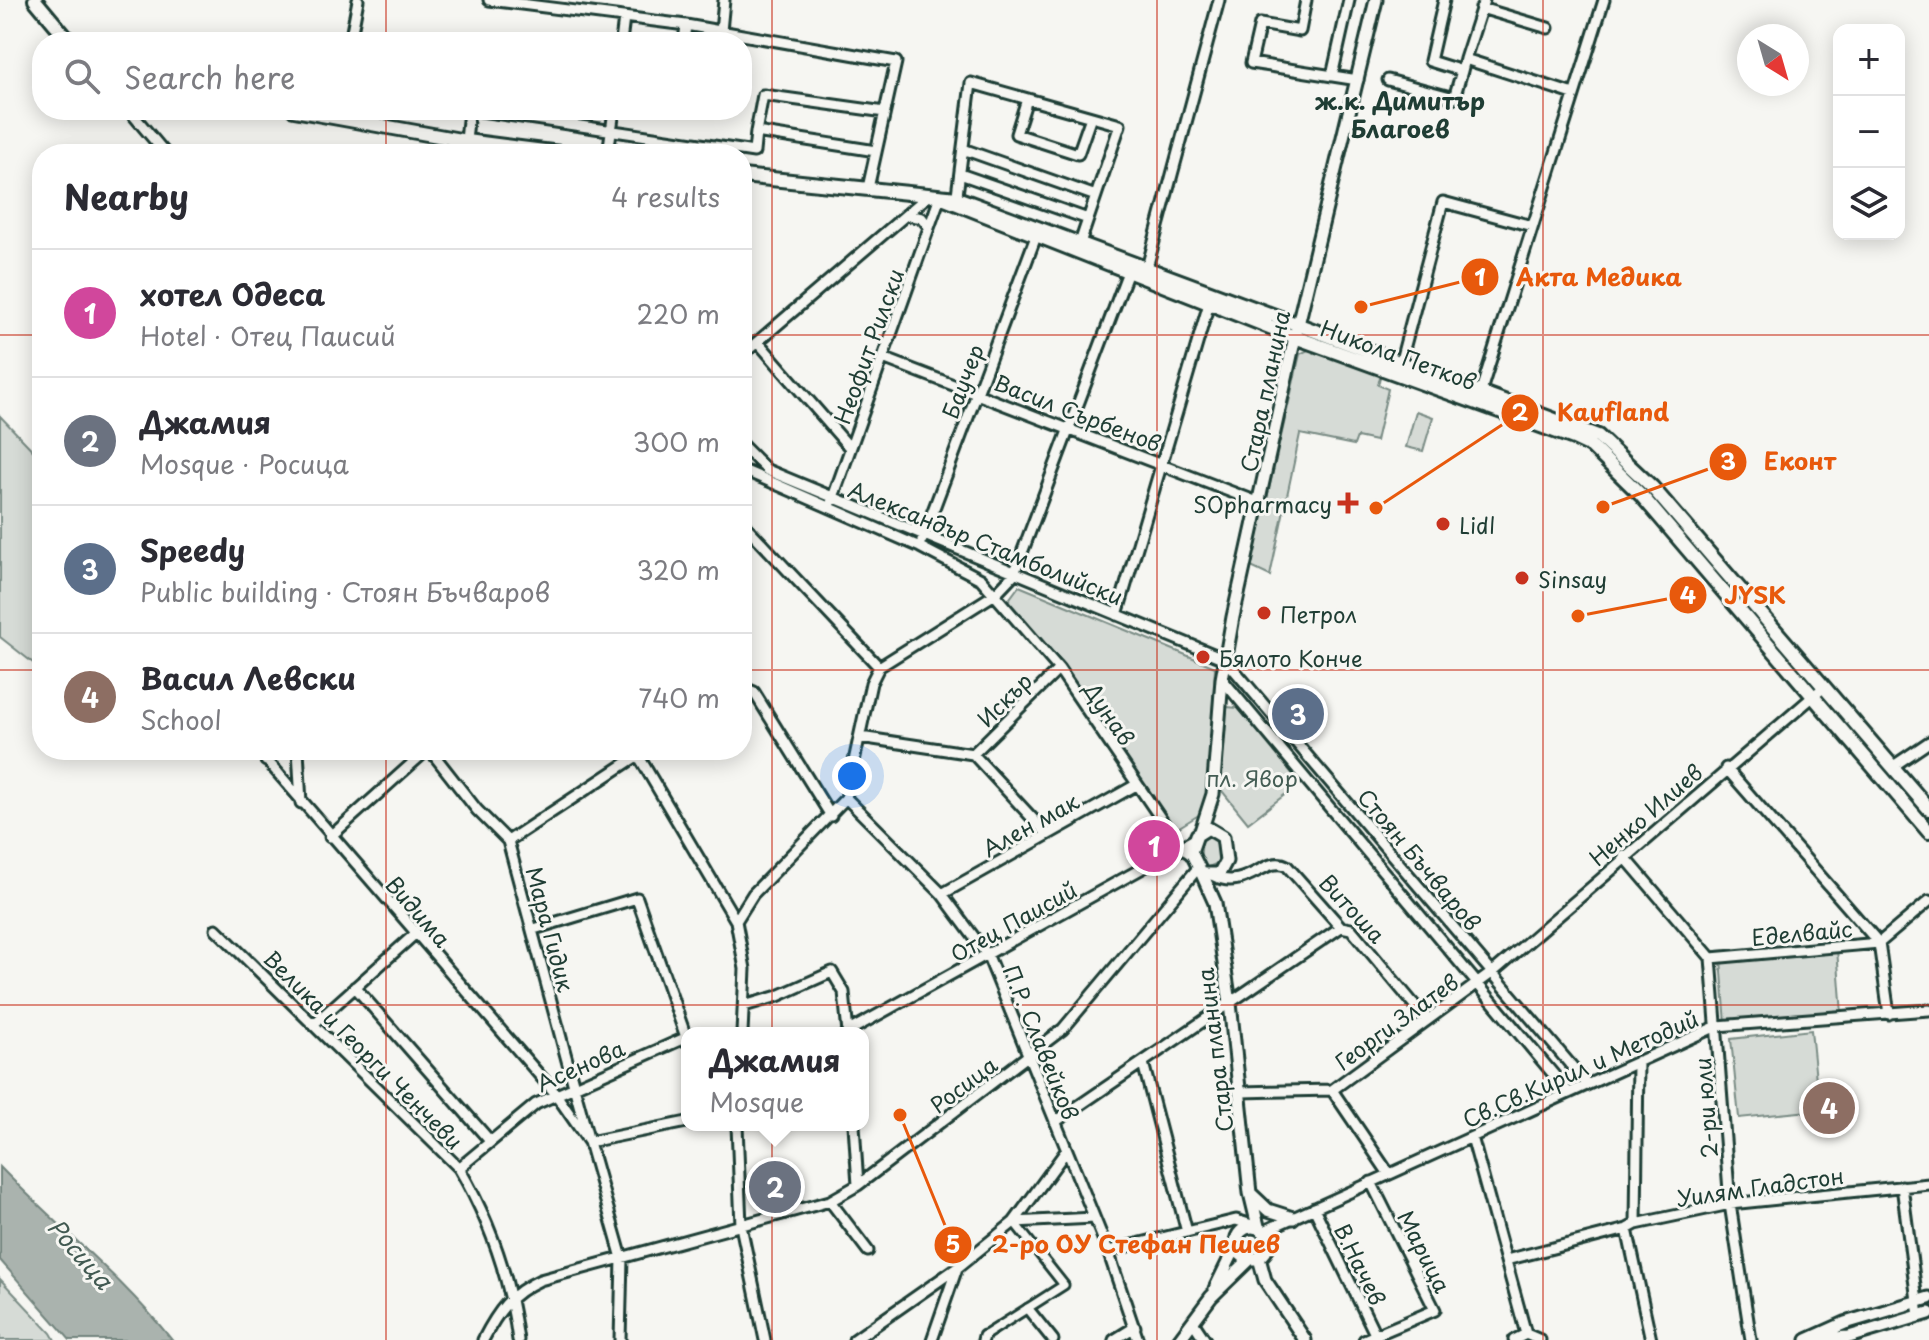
<!DOCTYPE html>
<meta charset="utf-8">
<style>
:root{--surface:#fff;--page:#f2f2f3;--text:#2b2b33;--muted:#7c7c81;--line:#e1e1e2;--accent:#111827}
body{margin:0;font-family:"Playpen Sans",sans-serif;background:var(--page);color:var(--text)}
.controls{position:absolute;right:24px;top:24px;display:grid;overflow:hidden;border-radius:16px;box-shadow:0 4px 20px #0003}
.controls button{width:72px;height:72px;display:grid;place-items:center;padding:0;border:0;border-bottom:2px solid var(--line);background:var(--surface);color:var(--text);font:40px sans-serif}
.compass{position:absolute;left:1737px;top:24px;width:72px;height:72px;border-radius:50%;background:var(--surface);box-shadow:0 4px 20px #0003;rotate:143deg}
.you{position:absolute;left:852px;top:776px;width:28px;height:28px;margin:-20px;border:6px solid #fff;border-radius:50%;background:#1a73e8;box-shadow:0 0 0 12px #1a73e833}
.badge{display:grid;place-items:center;width:52px;height:52px;border-radius:50%;background:var(--accent);color:#fff;font-size:26px;font-weight:700}
.pin{position:absolute;translate:-50% -50%;border:4px solid #fff;box-shadow:0 2px 8px #0006}
.popup{position:absolute;left:681px;top:1027px;width:188px;height:104px;box-sizing:border-box;display:grid;place-content:center;border-radius:16px;background:var(--surface);filter:drop-shadow(0 2px 6px #0005);font-size:26px;white-space:nowrap;color:var(--muted)}
.popup b{font-size:30px;color:var(--text)}
.popup::after{content:'';position:absolute;left:50%;top:100%;margin-left:-16px;border:16px solid transparent;border-top-color:var(--surface)}
.list{margin:0;padding:0;list-style:none}
h2{display:flex;justify-content:space-between;align-items:center;height:104px;margin:0;padding:0 32px;font-size:34px}
h2 small{font-size:26px;font-weight:400;color:var(--muted)}
.list li{display:grid;grid-template-columns:52px 1fr auto;gap:24px;align-items:center;box-sizing:border-box;height:128px;padding:0 32px;border-top:2px solid var(--line)}
.list b{display:block;font-size:30px;white-space:nowrap}
.list p{margin:0;font-size:26px;white-space:nowrap;color:var(--muted)}
.list em{font-size:26px;font-style:normal;color:var(--muted)}
.icon{flex:none;width:44px;height:44px;fill:none;stroke:currentColor;stroke-width:2;stroke-linecap:round;stroke-linejoin:round}
.map{position:relative;flex:none;width:1929px;height:1340px;overflow:hidden}
.search{position:absolute;background:var(--surface);box-shadow:0 4px 20px #0003;left:32px;top:32px;width:720px;height:88px;display:flex;align-items:center;gap:20px;box-sizing:border-box;padding:0 28px;border-radius:32px;color:var(--muted);font-size:30px}
.panel{position:absolute;background:var(--surface);box-shadow:0 4px 20px #0003;left:32px;top:144px;width:720px;height:616px;border-radius:32px}
.map>svg:first-child{display:block}
</style>
<div class="map">
<svg width="1929" height="1340" viewBox="0 0 1929 1340">
<rect width="100%" height="100%" fill="#f6f6f2"/>
<filter id="ink" filterUnits="userSpaceOnUse"><feTurbulence type="fractalNoise" baseFrequency=".0125" numOctaves="2"/><feDisplacementMap in="SourceGraphic" scale="16" xChannelSelector="R" yChannelSelector="G"/><feConvolveMatrix kernelMatrix="1 2 1 2 8 2 1 2 1" color-interpolation-filters="sRGB"/></filter>
<g filter="url(#ink)">
<path fill="#d6dbd6" stroke="#7a8c85" stroke-width="2" d="M 1312,348 L 1381,373 L 1378,385 L 1388,389 L 1376,441 L 1357,437 L 1354,445 L 1300,434 L 1270,576 L 1251,567 L 1300,354 Z
M 1416,411 L 1433,417 L 1423,451 L 1406,447 Z
M 0,416 L 42,460 L 42,670 L 0,637 Z
M 1019,586 L 1215,667 L 1207,810 L 1171,832 L 1064,667 L 1005,605 Z
M 1227,707 L 1238,708 L 1300,783 L 1248,823 L 1218,786 Z
M 1208,834 L 1219,841 L 1218,863 L 1206,868 L 1200,862 L 1202,838 Z
M 1837,949 L 1842,1014 L 1726,1024 L 1721,959 Z
M 1811,1030 L 1819,1110 L 1739,1118 L 1731,1039 Z
M 0,1279 L 51,1333 L 55,1340 L 0,1340 Z"/>
<path fill="#aab3ae" stroke="#72847d" stroke-width="2" d="M 0,1167 C 57,1226 121,1276 172,1340 L 70,1340 L 0,1260 Z"/>
<g fill="none" stroke-linecap="round" stroke-linejoin="round">
<defs>
<path id="pedestrian" d="M 984,1336 L 1064,1285 L 1014,1222"/>
<path id="minor" d="M 489,0 L 686,25 L 896,62 L 868,188
M 1306,0 L 1300,31 L 1260,24 L 1251,63 L 1358,80
M 1444,0 L 1430,61 L 1462,71 L 1465,59
M 1484,0 L 1465,59 L 1573,94
M 1481,8 L 1548,28
M 721,31 L 724,0
M 350,42 L 358,0
M 621,42 L 624,18
M 684,42 L 686,25
M 1332,76 L 1349,0
M 1388,80 L 1454,98 L 1462,71
M 1027,99 L 1016,134 L 1078,154 L 1091,117
M 129,110 L 166,154
M 474,110 L 754,152 L 756,132 L 876,151
M 756,132 L 763,95 L 885,112
M 466,141 L 469,110
M 963,149 L 1096,196
M 608,154 L 614,110
M 960,174 L 1088,219
M 956,203 L 971,83 L 1120,125 L 1080,243
M 906,215 L 922,218 L 929,227
M 1145,275 L 1219,0
M 758,342 L 850,448
M 742,355 L 928,196
M 883,358 L 1260,503
M 1399,368 L 1443,202 L 1532,226
M 1479,397 L 1604,0
M 742,445 L 767,470 L 1225,659 L 1587,1084
M 748,472 L 920,547 L 981,579 L 1059,669 L 1180,847 L 1192,855
M 831,503 L 940,197
M 742,522 L 879,667
M 922,540 L 1038,231
M 1117,615 L 1210,300
M 1222,679 L 1569,1093
M 742,687 L 754,692 L 831,816
M 860,737 L 973,754 L 1047,834
M 258,750 L 555,1093 L 589,1142 L 622,1258 L 620,1340
M 298,750 L 301,803
M 430,750 L 477,810 L 508,841 L 589,1142 L 687,1122
M 635,750 L 736,921 L 745,969 L 742,1033
M 973,754 L 1059,669
M 266,761 L 279,750
M 1892,767 L 1929,742
M 1726,768 L 1879,943 L 1889,1014
M 846,798 L 942,894 L 988,956 L 1108,1251 L 1138,1340
M 330,837 L 427,750
M 508,841 L 646,750
M 1624,856 L 1711,958 L 1730,1204 L 1751,1340
M 1214,876 C 1246,892 1266,854 1287,866 L 1341,927 L 1351,929 L 1427,1020
M 942,894 L 1136,785
M 736,921 L 753,894 L 846,798 L 871,683 L 879,667 L 995,594 L 1014,574 L 1129,269
M 216,929 L 459,1168 C 490,1221 510,1279 518,1340
M 534,929 L 637,898 L 686,1037
M 1711,958 L 1879,943 L 1929,901
M 355,987 L 490,1141
M 744,1006 L 778,996 L 832,972 L 844,992 L 848,1033
M 315,1023 L 415,934
M 847,1032 L 1195,839
M 1143,1063 L 1187,1232
M 1332,1090 L 1389,1174
M 1241,1092 L 1332,1090 L 1493,972 L 1824,687
M 1055,1122 L 1341,927
M 737,1125 L 741,1226 L 765,1340
M 854,1125 L 858,1185
M 1472,1137 L 1526,1334
M 459,1168 L 536,1104 L 687,1037
M 1902,1186 L 1919,1316
M 830,1201 L 868,1251
M 1314,1208 L 1376,1336
M 1014,1222 L 1066,1151
M 1636,1224 L 1638,1061
M 1627,1229 L 1651,1340
M 1264,1231 L 1717,1026 L 1929,1010
M 1108,1251 L 1236,1220 L 1252,1225
M 1506,1260 L 1627,1229 L 1636,1224 L 1730,1204 L 1929,1184
M 1028,1309 L 1053,1340
M 1193,1322 L 1205,1340
M 483,1340 C 498,1311 510,1294 540,1280 L 830,1201 L 858,1185 L 1063,1029 L 1198,868
M 854,1340 L 957,1268 L 1014,1222 L 1094,1218
M 932,1340 L 957,1268
M 983,1340 L 984,1336
M 1114,1340 L 1135,1327
M 1364,1340 L 1435,1310 L 1371,1182
M 1514,1340 L 1526,1334 L 1540,1340"/>
<path id="tertiary" d="M 1208,828 L 1223,837 L 1226,861 L 1219,874 L 1202,874 L 1191,852 L 1197,835 Z
M 1201,831 L 1213,794 L 1222,679 L 1233,617 L 1295,337 L 1376,0
M 1202,874 L 1215,903 L 1230,1003 L 1250,1193 L 1258,1226
M 1250,1193 L 1268,1210 L 1293,1218
M1236 1243a16 16 0 1 1 32 0a16 16 0 1 1-32 0Z
M 1259,1258 L 1265,1280 L 1305,1340
M 1215,1289 L 1237,1244
M 1818,1339 L 1849,1337 L 1929,1313
M 1179,1340 L 1211,1297 L 1248,1261
M 1807,1340 L 1845,1323 L 1929,1298"/>
<path id="secondary" d="M 35,0 L 70,42
M 294,110 L 466,141 L 568,154
M 742,176 L 957,198 L 1598,436 L 1652,487 L 1929,809
M 942,198 L 1295,337 L 1574,438 L 1591,446 L 1641,495 L 1929,832"/>
</defs>
<use href="#pedestrian" stroke="#1f3d34" stroke-width="13"/>
<use href="#minor" stroke="#1f3d34" stroke-width="15"/>
<use href="#tertiary" stroke="#1f3d34" stroke-width="17"/>
<use href="#secondary" stroke="#1f3d34" stroke-width="18"/>
<use href="#pedestrian" stroke="#f6f6f2" stroke-width="7"/>
<use href="#minor" stroke="#f6f6f2" stroke-width="9"/>
<use href="#tertiary" stroke="#f6f6f2" stroke-width="11"/>
<use href="#secondary" stroke="#f6f6f2" stroke-width="12"/>
</g>
</g>
<path fill="none" stroke="#c8321e" stroke-width="2" stroke-opacity="0.55" d="M 386,0 L 386,42M 772,0 L 772,1340M 1157,0 L 1157,1340M 1543,0 L 1543,1340M 386,110 L 386,154M 0,335 L 42,335M 742,335 L 1929,335M 0,670 L 42,670M 742,670 L 1929,670M 386,750 L 386,1340M 0,1005 L 1929,1005"/>
<g fill="#c8321e" stroke="#f6f6f2" stroke-width="3">
<path d="M1344 491h8v8h8v8h-8v8h-8v-8h-8v-8h8z"/>
<circle cx="1443" cy="524" r="8"/>
<circle cx="1522" cy="578" r="8"/>
<circle cx="1264" cy="613" r="8"/>
<circle cx="1203" cy="657" r="8"/>
</g>
<g text-anchor="middle" dominant-baseline="central" stroke-width="6" stroke-linejoin="round" paint-order="stroke">
<g font-size="22" fill="#1f3d34" stroke="#f6f6f2">
<text transform="translate(868 346) rotate(-70)">Неофит Рилски</text>
<text transform="translate(1399 354) rotate(20)">Никола Петков</text>
<text transform="translate(962 381) rotate(-69)">Баучер</text>
<text transform="translate(1264 391) rotate(-78)">Стара планина</text>
<text transform="translate(1078 412) rotate(21)">Васил Сърбенов</text>
<text transform="translate(986 542) rotate(22)">Александър Стамболийски</text>
<text transform="translate(1004 699) rotate(-45)">Искър</text>
<text transform="translate(1110 713) rotate(56)">Дунав</text>
<text transform="translate(1645 814) rotate(-41)">Ненко Илиев</text>
<text transform="translate(1030 824) rotate(-29)">Ален мак</text>
<text transform="translate(1420 859) rotate(50)">Стоян Бъчваров</text>
<text transform="translate(1353 908) rotate(47)">Витоша</text>
<text transform="translate(419 911) rotate(49)">Видима</text>
<text transform="translate(1013 921) rotate(-29)">Отец Паисий</text>
<text transform="translate(551 929) rotate(75)">Мара Гидик</text>
<text transform="translate(1802 932) rotate(-5)">Еделвайс</text>
<text transform="translate(1396 1021) rotate(-36)">Георги Златев</text>
<text transform="translate(1042 1042) rotate(68)">П.Р. Славейков</text>
<text transform="translate(364 1049) rotate(45)">Велика и Георги Ченчеви</text>
<text transform="translate(1214 1050) rotate(-97)">Стара планина</text>
<text transform="translate(580 1065) rotate(-24)">Асенова</text>
<text transform="translate(1580 1068) rotate(-24)">Св.Св.Кирил и Методий</text>
<text transform="translate(963 1084) rotate(-37)">Росица</text>
<text transform="translate(1705 1108) rotate(-94)">2-ри юли</text>
<text transform="translate(1760 1186) rotate(-8)">Уилям Гладстон</text>
<text transform="translate(1425 1251) rotate(63)">Марица</text>
<text transform="translate(1361 1264) rotate(64)">В.Начев</text>
</g>
<g font-size="22" fill="#1f3d34" stroke="#f6f6f2" text-anchor="start">
<text x="1332" y="503" text-anchor="end">SOpharmacy</text>
<text x="1459" y="524">Lidl</text>
<text x="1538" y="578">Sinsay</text>
<text x="1280" y="613">Петрол</text>
<text x="1219" y="657">Бялото Конче</text>
</g>
<g font-size="22" fill="#445d54" stroke="#f6f6f2">
<text x="1252" y="777">пл. Явор</text>
</g>
<g font-size="24" font-weight="bold" fill="#1f3d34" stroke="#f6f6f2">
<text x="1400" y="100">ж.к. Димитър<tspan x="1400" dy="28">Благоев</tspan></text>
</g>
<g font-size="24" font-style="italic" fill="#425a52" stroke="#f6f6f2">
<text transform="translate(81 1253) rotate(49)">Росица</text>
</g>
</g>
<path fill="none" stroke="#e8590c" stroke-width="3" d="M1361 307L1480 277M1376 508L1520 413M1603 507L1728 462M1578 616L1688 595M900 1115L953 1245"/>
<g fill="#e8590c" stroke="#f6f6f2" stroke-width="3">
<circle cx="1361" cy="307" r="8"/>
<circle cx="1376" cy="508" r="8"/>
<circle cx="1603" cy="507" r="8"/>
<circle cx="1578" cy="616" r="8"/>
<circle cx="900" cy="1115" r="8"/>
<circle cx="1480" cy="277" r="20"/>
<circle cx="1520" cy="413" r="20"/>
<circle cx="1728" cy="462" r="20"/>
<circle cx="1688" cy="595" r="20"/>
<circle cx="953" cy="1245" r="20"/>
</g>
<g font-size="24" text-anchor="middle" font-weight="bold" fill="#fff">
<text x="1480" y="286">1</text>
<text x="1520" y="421">2</text>
<text x="1728" y="470">3</text>
<text x="1688" y="604">4</text>
<text x="953" y="1253">5</text>
</g>
<g font-size="24" text-anchor="middle" font-weight="bold" fill="#e8590c" stroke="#f6f6f2" stroke-width="6" stroke-linejoin="round" paint-order="stroke">
<text x="1599" y="286">Акта Медика</text>
<text x="1613" y="421">Kaufland</text>
<text x="1800" y="470">Еконт</text>
<text x="1755" y="604">JYSK</text>
<text x="1136" y="1253">2-ро ОУ Стефан Пешев</text>
</g>
</svg>
<div class="controls">
<button>+</button>
<button>−</button>
<button><svg class="icon" aria-label="layers" viewBox="0 0 24 24"><path d="M12 4l9 5-9 5-9-5zM3 14l9 5 9-5"/></svg></button>
</div>
<svg class="compass" viewBox="-18 -18 36 36"><path d="M0-13l5 13h-10z" fill="#e53935"/><path d="M0 13l5-13h-10z" fill="#7c7c81"/></svg>
<div class="you"></div>
<div class="pin badge" style="left:1154px;top:846px;background:#d1479c">1</div>
<div class="pin badge" style="left:775px;top:1187px;background:#6b7280">2</div>
<div class="popup"><b>Джамия</b>Mosque</div>
<div class="pin badge" style="left:1298px;top:714px;background:#5c6f8a">3</div>
<div class="pin badge" style="left:1829px;top:1108px;background:#8d6e63">4</div>
<div class="search"><svg class="icon" aria-label="search" viewBox="0 0 24 24"><circle cx="10" cy="10" r="6"/><path d="M15 15l6 6"/></svg>Search here</div>
<section class="panel">
<h2>Nearby<small>4 results</small></h2>
<ul class="list">
<li><span class="badge" style="background:#d1479c">1</span><div><b>хотел Одеса</b><p>Hotel · Отец Паисий</p></div><em>220 m</em></li>
<li><span class="badge" style="background:#6b7280">2</span><div><b>Джамия</b><p>Mosque · Росица</p></div><em>300 m</em></li>
<li><span class="badge" style="background:#5c6f8a">3</span><div><b>Speedy</b><p>Public building · Стоян Бъчваров</p></div><em>320 m</em></li>
<li><span class="badge" style="background:#8d6e63">4</span><div><b>Васил Левски</b><p>School</p></div><em>740 m</em></li>
</ul>
</section>
</div>
